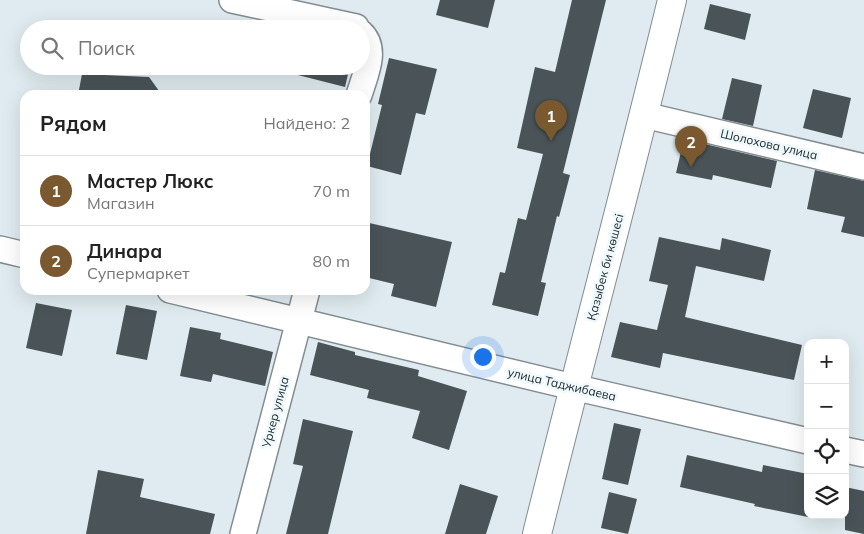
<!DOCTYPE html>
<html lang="ru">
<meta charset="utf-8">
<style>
:root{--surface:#fff;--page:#f2f2f2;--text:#222;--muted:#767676;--line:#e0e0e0;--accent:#7a5930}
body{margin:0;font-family:Mulish,sans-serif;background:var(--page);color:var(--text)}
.controls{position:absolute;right:15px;bottom:15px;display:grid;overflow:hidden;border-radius:10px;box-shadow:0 5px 20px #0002}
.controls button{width:45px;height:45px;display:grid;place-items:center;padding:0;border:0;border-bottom:1px solid var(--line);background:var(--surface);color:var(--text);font:25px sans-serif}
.you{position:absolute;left:482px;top:356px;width:18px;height:18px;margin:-12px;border:4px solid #fff;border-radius:50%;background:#1a73e8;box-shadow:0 0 0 8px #1a73e833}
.badge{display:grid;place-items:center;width:32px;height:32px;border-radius:50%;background:var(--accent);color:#fff;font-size:16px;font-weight:700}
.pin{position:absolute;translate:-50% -41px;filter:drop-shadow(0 1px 2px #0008)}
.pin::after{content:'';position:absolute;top:26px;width:18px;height:15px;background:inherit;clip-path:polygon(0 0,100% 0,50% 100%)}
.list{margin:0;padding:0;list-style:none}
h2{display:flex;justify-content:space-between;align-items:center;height:65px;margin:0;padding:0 20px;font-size:21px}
h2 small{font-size:16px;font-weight:400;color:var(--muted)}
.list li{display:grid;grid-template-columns:32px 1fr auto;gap:15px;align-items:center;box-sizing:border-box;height:70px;padding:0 20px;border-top:1px solid var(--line)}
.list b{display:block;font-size:19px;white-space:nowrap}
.list p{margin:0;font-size:16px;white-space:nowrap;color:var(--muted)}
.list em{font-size:16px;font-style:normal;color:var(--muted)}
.icon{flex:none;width:28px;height:28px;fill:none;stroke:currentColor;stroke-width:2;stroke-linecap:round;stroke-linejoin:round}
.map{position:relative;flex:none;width:864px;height:534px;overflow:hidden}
.search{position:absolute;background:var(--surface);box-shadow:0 5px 20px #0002;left:20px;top:20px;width:350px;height:55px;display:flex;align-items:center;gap:12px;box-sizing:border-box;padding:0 18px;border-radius:28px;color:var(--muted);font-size:19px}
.panel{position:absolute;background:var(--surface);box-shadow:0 5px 20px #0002;left:20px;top:90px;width:350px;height:205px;border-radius:15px}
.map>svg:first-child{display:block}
</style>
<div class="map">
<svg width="864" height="534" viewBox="0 0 864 534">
<rect width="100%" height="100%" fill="#dfebf0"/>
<path fill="#4a5458" d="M 440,0 L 495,0 L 488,28 L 436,15 Z
M 572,0 L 606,0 L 563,173 L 570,175 L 559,217 L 557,216 L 541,282 L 546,283 L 538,316 L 492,305 L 500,272 L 505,273 L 518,218 L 526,220 L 543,154 L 517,148 L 535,67 L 555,72 Z
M 710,4 L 751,14 L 745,40 L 704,29 Z
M 389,58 L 437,69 L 425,115 L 416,113 L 401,175 L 367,166 L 382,105 L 378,104 Z
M 291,66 L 350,66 L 345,87 L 290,73 Z
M 82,74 L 149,77 L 162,95 L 78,95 Z
M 732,78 L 762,85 L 753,126 L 722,119 Z
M 813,89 L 851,98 L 842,138 L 803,128 Z
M 684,139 L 777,161 L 771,188 L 713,175 L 712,180 L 676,173 Z
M 815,170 L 864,181 L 864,237 L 841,232 L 845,217 L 807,209 Z
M 365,222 L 452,242 L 436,307 L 391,296 L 394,284 L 365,277 Z
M 659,237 L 720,250 L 722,238 L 771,250 L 764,281 L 696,266 L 685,317 L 802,345 L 794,380 L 663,353 L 660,368 L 611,357 L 620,322 L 657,330 L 668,285 L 649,281 Z
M 36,303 L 72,310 L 62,356 L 26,348 Z
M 126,305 L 157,311 L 147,360 L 116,354 Z
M 190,327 L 221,333 L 220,339 L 273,352 L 265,386 L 213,374 L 211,382 L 180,376 Z
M 318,342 L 355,352 L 355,355 L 419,370 L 418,376 L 467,391 L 449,450 L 412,438 L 420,411 L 367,398 L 369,390 L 310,375 Z
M 303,419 L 353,431 L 328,534 L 286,534 L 303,466 L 293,464 Z
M 614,423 L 641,429 L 628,485 L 602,479 Z
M 687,455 L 762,472 L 763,465 L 808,474 L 808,517 L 754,506 L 755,504 L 680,487 Z
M 98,470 L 144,479 L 140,497 L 215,514 L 210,534 L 86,534 Z
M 460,484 L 498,496 L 486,534 L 445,534 Z
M 845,487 L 864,491 L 864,534 L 845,530 Z
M 609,492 L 637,499 L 628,534 L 601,528 Z"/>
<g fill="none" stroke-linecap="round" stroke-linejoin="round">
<defs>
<path id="minor" d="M 232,0 L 356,27 L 357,29
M 359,95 C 365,75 378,49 361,33
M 644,115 L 864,167
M 0,249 L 25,255
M 170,290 L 573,387 L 808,441
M 845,450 L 864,454
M 243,534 L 307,290"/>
<path id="secondary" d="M 537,534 C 581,356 629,178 672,0"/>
</defs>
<use href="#minor" stroke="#828d91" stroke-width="28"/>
<use href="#secondary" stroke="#828d91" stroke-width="30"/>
<use href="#minor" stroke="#fff" stroke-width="25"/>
<use href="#secondary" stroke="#fff" stroke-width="28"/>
</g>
<g text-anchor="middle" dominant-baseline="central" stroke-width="5" stroke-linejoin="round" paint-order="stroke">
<g font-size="12" fill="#24292a" stroke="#edf9fd">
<text transform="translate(769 144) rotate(13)">Шолохова улица</text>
<text transform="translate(605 267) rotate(-75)">Қазыбек би көшесі</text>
<text transform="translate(562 384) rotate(13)">улица Таджибаева</text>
<text transform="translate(275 412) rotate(-75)">Уркер улица</text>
</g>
</g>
</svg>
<div class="controls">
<button>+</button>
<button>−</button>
<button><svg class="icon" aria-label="locate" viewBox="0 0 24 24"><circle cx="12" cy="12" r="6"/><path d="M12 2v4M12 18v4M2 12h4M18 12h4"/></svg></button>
<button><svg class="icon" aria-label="layers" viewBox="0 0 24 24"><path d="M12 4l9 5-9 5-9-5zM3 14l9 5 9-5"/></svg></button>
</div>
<div class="you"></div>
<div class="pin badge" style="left:551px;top:141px">1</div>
<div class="pin badge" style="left:691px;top:167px">2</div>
<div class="search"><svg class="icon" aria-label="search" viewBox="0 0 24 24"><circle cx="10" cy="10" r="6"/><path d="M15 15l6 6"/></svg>Поиск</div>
<section class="panel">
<h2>Рядом<small>Найдено: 2</small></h2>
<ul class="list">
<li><span class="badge">1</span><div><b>Мастер Люкс</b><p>Магазин</p></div><em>70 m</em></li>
<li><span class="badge">2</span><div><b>Динара</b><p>Супермаркет</p></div><em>80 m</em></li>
</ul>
</section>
</div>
